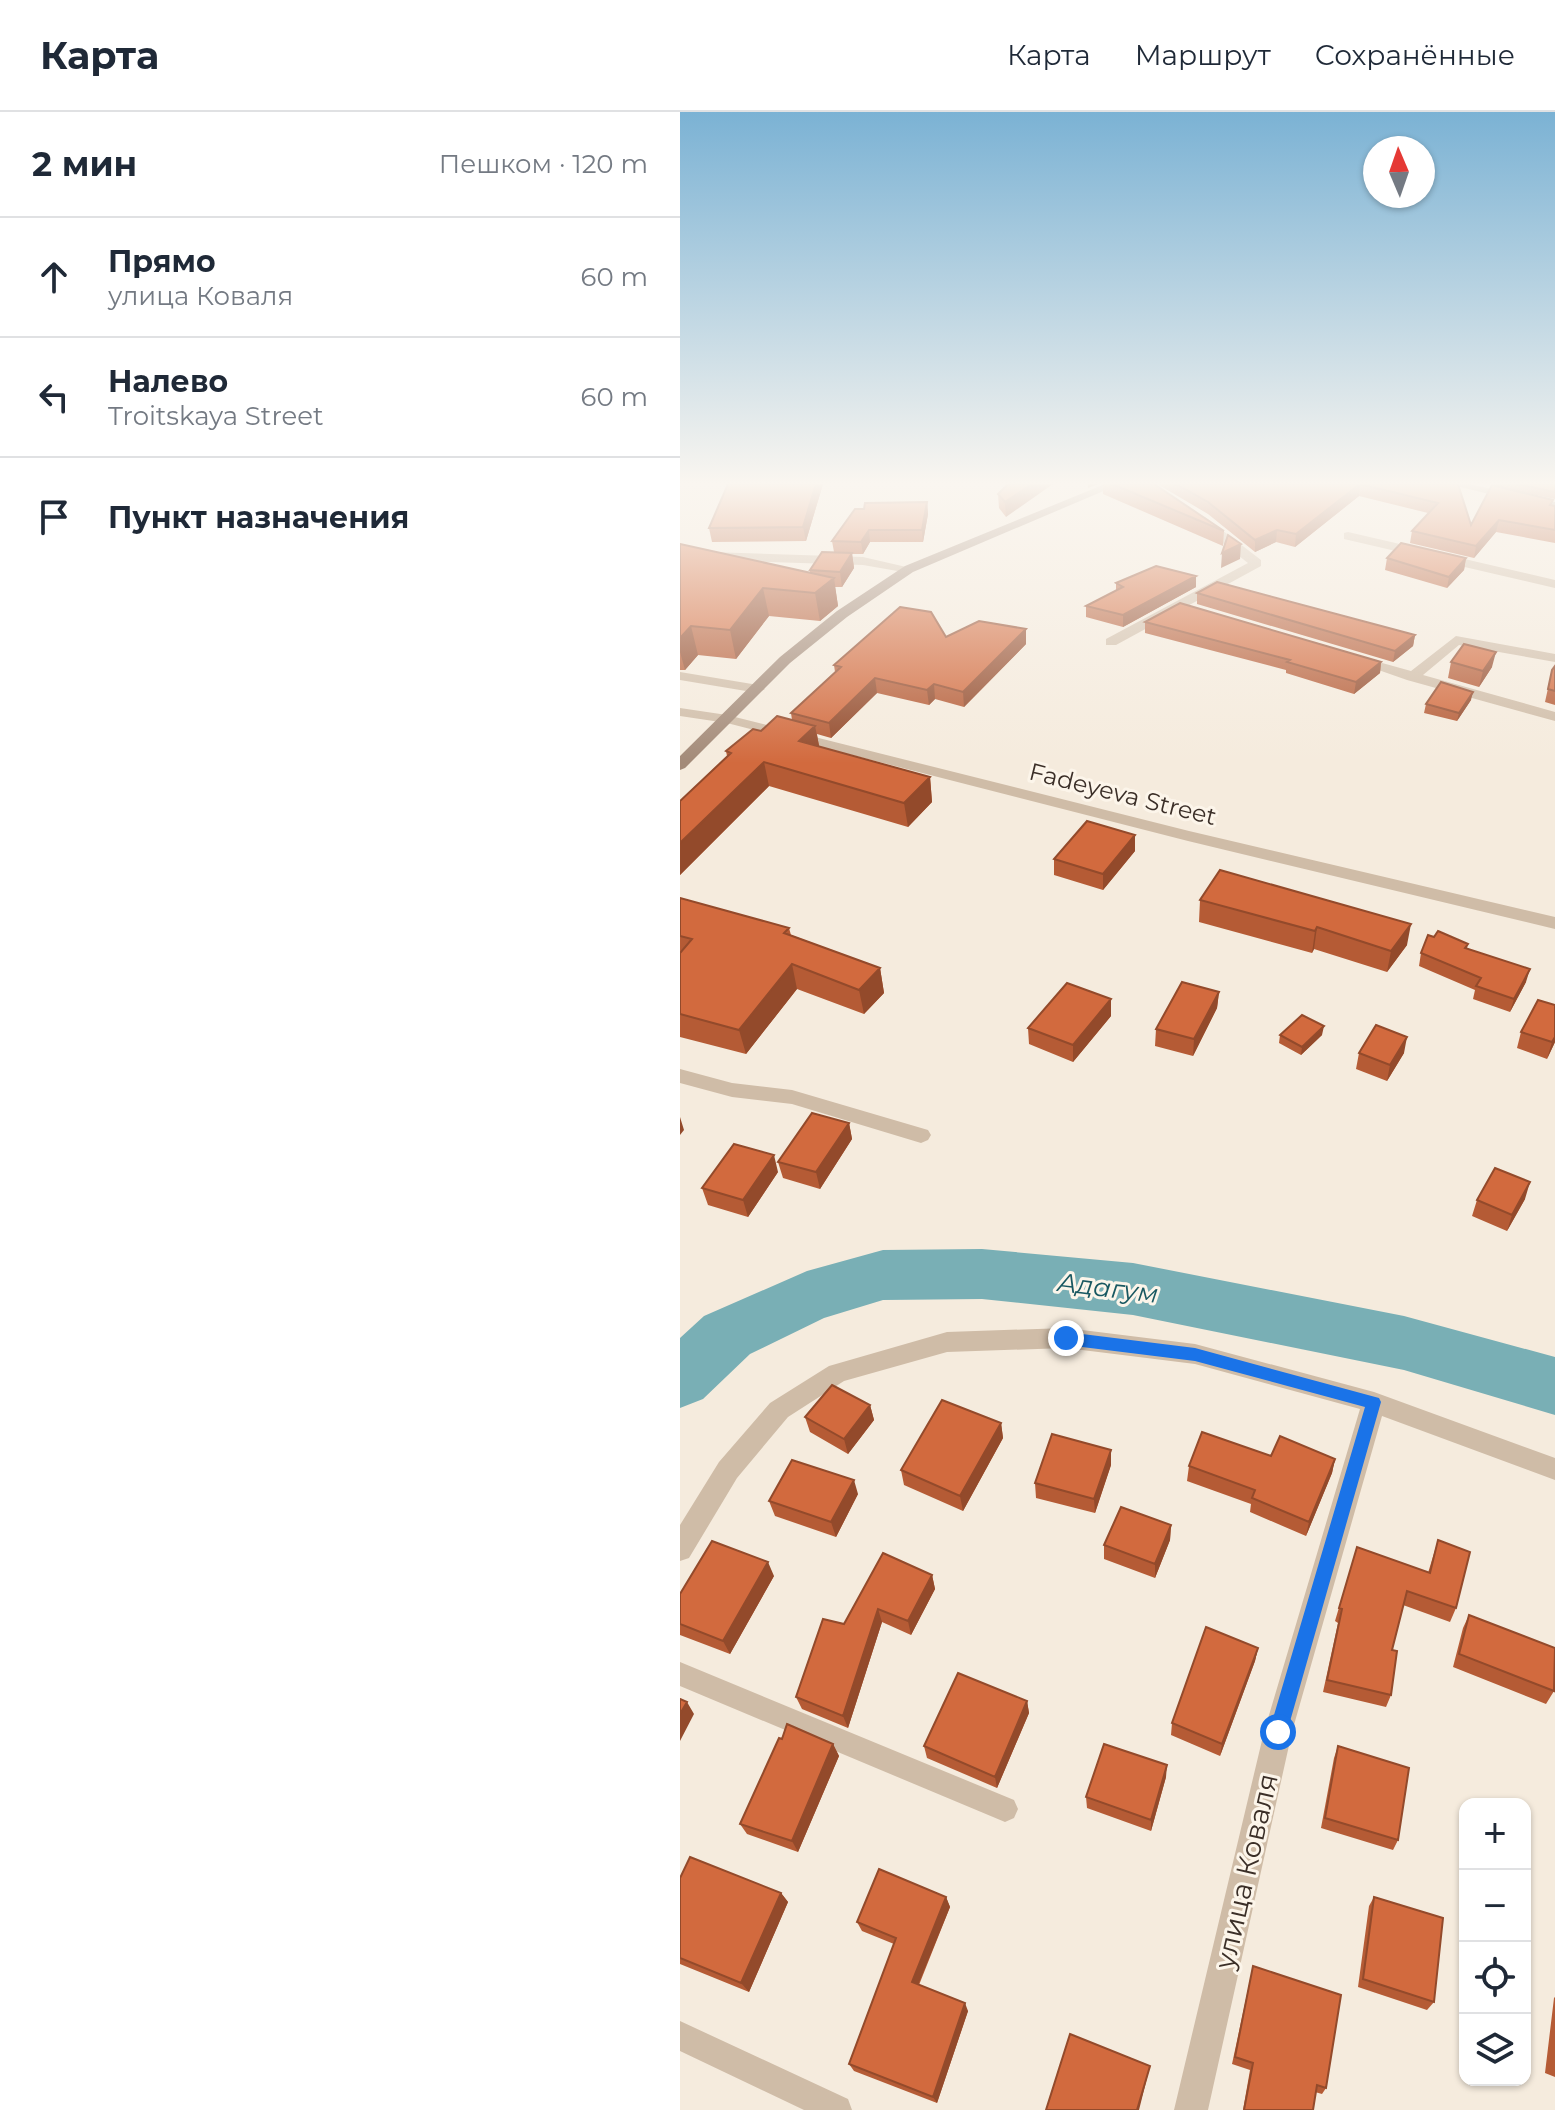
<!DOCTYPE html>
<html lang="ru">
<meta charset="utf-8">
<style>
:root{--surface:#fff;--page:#f6f6f7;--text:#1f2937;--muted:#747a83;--line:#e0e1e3}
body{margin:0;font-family:Montserrat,sans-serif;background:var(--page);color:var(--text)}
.controls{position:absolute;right:24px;bottom:24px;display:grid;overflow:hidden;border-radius:16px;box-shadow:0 2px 6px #0004}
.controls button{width:72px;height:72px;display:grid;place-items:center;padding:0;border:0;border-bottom:2px solid var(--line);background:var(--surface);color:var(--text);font:40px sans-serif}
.compass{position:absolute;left:683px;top:24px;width:72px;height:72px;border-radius:50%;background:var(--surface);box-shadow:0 2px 6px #0004;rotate:358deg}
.stop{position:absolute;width:24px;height:24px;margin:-18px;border:6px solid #1a73e8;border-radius:50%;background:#fff}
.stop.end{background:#1a73e8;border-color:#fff;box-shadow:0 2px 8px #0008}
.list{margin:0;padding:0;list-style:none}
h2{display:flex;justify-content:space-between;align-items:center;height:104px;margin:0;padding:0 32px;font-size:34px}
h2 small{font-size:26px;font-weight:400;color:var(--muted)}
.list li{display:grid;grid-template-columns:52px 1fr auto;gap:24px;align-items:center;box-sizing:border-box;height:120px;padding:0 32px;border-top:2px solid var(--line)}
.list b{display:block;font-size:30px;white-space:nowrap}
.list p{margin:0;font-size:26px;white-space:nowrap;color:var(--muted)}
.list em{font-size:26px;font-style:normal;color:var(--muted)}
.icon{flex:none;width:44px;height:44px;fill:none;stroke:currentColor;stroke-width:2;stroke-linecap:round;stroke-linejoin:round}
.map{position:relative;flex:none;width:875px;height:1998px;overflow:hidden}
header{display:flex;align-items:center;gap:48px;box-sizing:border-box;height:112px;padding:0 40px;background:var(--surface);border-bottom:2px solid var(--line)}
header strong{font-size:38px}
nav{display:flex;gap:44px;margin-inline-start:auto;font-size:28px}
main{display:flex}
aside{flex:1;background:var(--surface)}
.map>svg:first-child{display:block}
</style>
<header>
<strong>Карта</strong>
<nav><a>Карта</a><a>Маршрут</a><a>Сохранённые</a></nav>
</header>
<main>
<aside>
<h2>2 мин<small>Пешком · 120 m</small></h2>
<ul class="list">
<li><svg class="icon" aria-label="ahead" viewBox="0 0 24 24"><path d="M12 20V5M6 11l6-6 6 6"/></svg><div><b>Прямо</b><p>улица Коваля</p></div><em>60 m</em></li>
<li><svg class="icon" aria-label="left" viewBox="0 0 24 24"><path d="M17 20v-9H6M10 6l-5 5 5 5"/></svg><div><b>Налево</b><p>Troitskaya Street</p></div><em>60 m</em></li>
<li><svg class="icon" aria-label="arrive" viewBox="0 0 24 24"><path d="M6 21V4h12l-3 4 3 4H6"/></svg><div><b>Пункт назначения</b></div></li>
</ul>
</aside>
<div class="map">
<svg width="875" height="1998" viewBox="0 0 875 1998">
<rect width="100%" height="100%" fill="#f5ebdd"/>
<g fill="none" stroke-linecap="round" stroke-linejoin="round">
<path fill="#79afb5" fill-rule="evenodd" d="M 302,1137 L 453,1151 L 724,1204 L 875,1245 L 875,1303 L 724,1258 L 453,1203 L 302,1187 L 203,1188 L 144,1206 L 70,1242 L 23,1287 L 0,1296 L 0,1226 L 24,1204 L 127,1159 L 203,1138 Z"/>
<path fill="#cfbca7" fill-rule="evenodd" d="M 0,1550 L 334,1688 L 338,1697 L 334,1706 L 325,1710 L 0,1574 Z
M 0,1909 L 168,1987 L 172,1998 L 124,1998 L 0,1939 Z"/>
<path fill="#cfbca7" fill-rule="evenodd" d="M 517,405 L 525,405 L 581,448 L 581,454 L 436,533 L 426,533 L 426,527 L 568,451 L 517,411 Z
M 668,420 L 875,468 L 875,476 L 664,427 L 664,421 Z
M 0,439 L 183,445 L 235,457 L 229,461 L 183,453 L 0,447 Z
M 776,524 L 875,542 L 875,550 L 779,533 L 743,563 L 875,600 L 875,609 L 727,568 L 670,548 L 677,544 L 731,559 Z
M 0,560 L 78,573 L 85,577 L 78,581 L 0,568 Z
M 0,596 L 47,603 L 509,719 L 875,805 L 875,817 L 508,729 L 47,611 L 0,604 Z
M 0,957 L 52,971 L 112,978 L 248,1018 L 251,1023 L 248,1028 L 241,1031 L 112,992 L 52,985 L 0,971 Z
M 386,1216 L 515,1232 L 694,1280 L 875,1346 L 875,1368 L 702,1304 L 612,1620 L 528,1998 L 494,1998 L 584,1620 L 680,1297 L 515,1252 L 386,1236 L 267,1240 L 164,1269 L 108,1305 L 57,1366 L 9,1446 L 0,1449 L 0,1413 L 39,1350 L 90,1291 L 149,1254 L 267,1220 Z"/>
<path fill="#a38a78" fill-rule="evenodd" d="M 425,372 L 440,372 L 233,460 L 167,505 L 110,551 L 5,656 L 0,658 L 0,644 L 100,545 L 157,499 L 225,454 Z
M 768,372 L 788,372 L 875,390 L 875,398 Z"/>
</g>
<path fill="#b55b35" d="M 143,372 L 126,429 L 32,430 L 29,416 Z
M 328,372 L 326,405 L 319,396 L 318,382 Z
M 423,372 L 474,372 L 544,419 L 543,434 L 423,382 Z
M 479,372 L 778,372 L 791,413 L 817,372 L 875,372 L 875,387 L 832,378 L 875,394 L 875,431 L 816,420 L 794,446 L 730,431 L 732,419 L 748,401 L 679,384 L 615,435 L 596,430 L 575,440 L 528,402 L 479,373 Z
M 247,390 L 248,402 L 243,430 L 190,430 L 183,442 L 172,442 L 174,456 L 162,475 L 155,475 L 158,494 L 140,509 L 89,504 L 56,547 L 18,543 L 5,558 L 0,558 L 0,432 L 130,461 L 130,458 L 154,440 L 152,429 L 184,397 Z
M 707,446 L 786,446 L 784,458 L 767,476 L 705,458 Z
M 436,471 L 516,475 L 443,515 L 406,505 L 406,494 L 436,479 Z
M 517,481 L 735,523 L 733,534 L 713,550 L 517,492 Z
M 465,510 L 701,550 L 700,561 L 674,582 L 606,561 L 606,558 L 465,521 Z
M 346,517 L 346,532 L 284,595 L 255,587 L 249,593 L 197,581 L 151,626 L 137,622 L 139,635 L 250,665 L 252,690 L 228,715 L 89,674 L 0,763 L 0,689 L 47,644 L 46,639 L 81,619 L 112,608 L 111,601 L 155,560 L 154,553 L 266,525 Z
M 771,550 L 812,555 L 799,575 L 768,566 Z
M 875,554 L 875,593 L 865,590 L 872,558 Z
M 791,588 L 777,609 L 744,601 L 746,592 Z
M 455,739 L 423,778 L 374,763 L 374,747 Z
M 0,786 L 109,816 L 111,823 L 200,856 L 204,881 L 184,902 L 117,877 L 66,942 L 0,925 Z
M 520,788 L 727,833 L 707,860 L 634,837 L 632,841 L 519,810 Z
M 788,832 L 787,836 L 846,870 L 830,900 L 793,887 L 795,878 L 739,854 L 741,841 Z
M 539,880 L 537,896 L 513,944 L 475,934 L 476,917 Z
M 875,893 L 875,930 L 867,947 L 837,936 L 841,920 Z
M 431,904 L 393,950 L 349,932 L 348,916 Z
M 600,923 L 642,923 L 621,943 L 599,931 Z
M 679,941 L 724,941 L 707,969 L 676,957 Z
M 169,1011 L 172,1027 L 140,1077 L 103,1066 L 98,1050 Z
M 98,1060 L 68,1105 L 28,1093 L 22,1076 Z
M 845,1087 L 827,1119 L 792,1104 L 797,1088 Z
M 190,1293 L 194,1308 L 168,1342 L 130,1320 L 125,1305 Z
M 321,1311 L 323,1326 L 283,1399 L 224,1373 L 221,1358 Z
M 591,1344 L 655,1347 L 652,1361 L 626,1424 L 570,1400 L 571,1392 L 507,1369 L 509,1354 Z
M 431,1353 L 415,1401 L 356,1386 L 355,1371 Z
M 178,1382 L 156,1425 L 95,1404 L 89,1389 Z
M 491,1413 L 490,1428 L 475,1466 L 424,1447 L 424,1433 Z
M 758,1428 L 776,1496 L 770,1510 L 723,1493 L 712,1538 L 711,1583 L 706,1595 L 643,1580 L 658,1511 L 655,1509 L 677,1435 L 748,1461 Z
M 252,1463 L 255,1477 L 231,1523 L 202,1510 L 168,1616 L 122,1597 L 116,1585 L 164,1512 Z
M 94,1464 L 50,1542 L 0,1523 L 0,1482 Z
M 789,1503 L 874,1579 L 866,1592 L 773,1555 L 783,1516 Z
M 578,1536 L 575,1549 L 540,1644 L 491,1623 L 492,1611 Z
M 347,1589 L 349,1601 L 317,1676 L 247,1646 L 244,1634 Z
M 153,1632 L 159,1644 L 118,1740 L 67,1722 L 60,1712 Z
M 658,1634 L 718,1728 L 713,1738 L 641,1716 L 654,1646 Z
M 486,1665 L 471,1719 L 407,1696 L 406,1685 Z
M 0,1766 L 101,1781 L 108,1790 L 69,1880 L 0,1852 Z
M 266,1785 L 270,1795 L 239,1873 L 288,1899 L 257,1991 L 174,1959 L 169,1952 L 214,1832 L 182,1819 L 177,1810 Z
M 694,1785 L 754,1890 L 747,1898 L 678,1875 L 689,1794 Z
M 573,1854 L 646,1976 L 642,1982 L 635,1980 L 633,1998 L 563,1998 L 570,1958 L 552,1952 Z
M 875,1885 L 875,1965 L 865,1961 L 874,1886 Z"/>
<path fill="#934a2b" d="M 136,372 L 143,372 L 126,429 L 123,415 Z
M 352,372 L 373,372 L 326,405 L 325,390 Z
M 408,372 L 418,372 L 408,376 Z
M 680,372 L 679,384 L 615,435 L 616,422 Z
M 247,390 L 248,402 L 243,430 L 242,418 Z
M 819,408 L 816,420 L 794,446 L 796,434 Z
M 189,418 L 190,430 L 183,442 L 181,430 Z
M 597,418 L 596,430 L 575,440 L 575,428 Z
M 561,432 L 560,447 L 541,456 L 542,441 Z
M 172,441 L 174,456 L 162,475 L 160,460 Z
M 786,446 L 784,458 L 767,476 L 769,465 Z
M 516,464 L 516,475 L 443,515 L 443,503 Z
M 154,466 L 158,494 L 140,509 L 135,481 Z
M 83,476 L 89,504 L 56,547 L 50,518 Z
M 11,514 L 18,543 L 5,558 L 0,540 L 0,526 Z
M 346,517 L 346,532 L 284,595 L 283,580 Z
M 735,523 L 733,534 L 713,550 L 715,539 Z
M 816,540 L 812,555 L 799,575 L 803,559 Z
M 701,550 L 700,561 L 674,582 L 676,570 Z
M 195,566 L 197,581 L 151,626 L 149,611 Z
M 254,572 L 255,587 L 249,593 L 247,578 Z
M 793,580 L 791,588 L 777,609 L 779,601 Z
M 135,614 L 140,638 L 119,629 Z
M 84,650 L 89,674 L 0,763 L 0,731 Z
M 250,665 L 252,690 L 228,715 L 224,691 Z
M 455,723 L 455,739 L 423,778 L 423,762 Z
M 731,812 L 727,833 L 707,860 L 711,839 Z
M 637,815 L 634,837 L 632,841 L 635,819 Z
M 112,852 L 117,877 L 66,942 L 59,918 Z
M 200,856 L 204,881 L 184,902 L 179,878 Z
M 850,857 L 846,870 L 830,900 L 834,887 Z
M 539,880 L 537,896 L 513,944 L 514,927 Z
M 431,887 L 431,904 L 393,950 L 393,933 Z
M 644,914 L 642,923 L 621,943 L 622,935 Z
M 727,925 L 724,941 L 707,969 L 710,953 Z
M 875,925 L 875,930 L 867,947 L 872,930 Z
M 0,1005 L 4,1018 L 0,1023 Z
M 169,1011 L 172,1027 L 140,1077 L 136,1060 Z
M 94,1043 L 98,1060 L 68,1105 L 63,1088 Z
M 850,1070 L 845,1087 L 827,1119 L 832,1103 Z
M 190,1293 L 194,1308 L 168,1342 L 164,1327 Z
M 321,1311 L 323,1326 L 283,1399 L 280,1384 Z
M 431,1338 L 431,1353 L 415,1401 L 414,1387 Z
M 655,1347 L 652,1361 L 626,1424 L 629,1410 Z
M 174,1368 L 178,1382 L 156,1425 L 151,1410 Z
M 491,1413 L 490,1428 L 475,1466 L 475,1452 Z
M 88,1450 L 94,1464 L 50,1542 L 43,1529 Z
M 252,1463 L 255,1477 L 231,1523 L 228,1509 Z
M 198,1497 L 202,1510 L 168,1616 L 163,1604 Z
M 578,1536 L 575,1549 L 540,1644 L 542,1632 Z
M 347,1589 L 349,1601 L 317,1676 L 315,1665 Z
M 7,1590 L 14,1602 L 0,1629 L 0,1602 Z
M 153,1632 L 159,1644 L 118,1740 L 112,1729 Z
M 487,1653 L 486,1665 L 471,1719 L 471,1708 Z
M 101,1781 L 108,1790 L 69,1880 L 61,1871 Z
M 266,1785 L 270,1795 L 236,1878 L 232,1870 Z
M 285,1891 L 288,1899 L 257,1991 L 253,1985 Z
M 470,1954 L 459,1998 L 457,1998 Z"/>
<path fill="#d26a3e" stroke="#934a2b" stroke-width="2" d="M 48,372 L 136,372 L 123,415 L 29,416 Z
M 328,372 L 352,372 L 325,390 L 318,382 Z
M 432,372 L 474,372 L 544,419 Z
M 496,372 L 778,372 L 791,413 L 812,373 L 873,388 L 870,393 L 875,394 L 875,418 L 819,408 L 796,434 L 732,419 L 758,391 L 680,372 L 616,422 L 597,418 L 575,428 L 528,390 Z
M 837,372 L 875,372 L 875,380 Z
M 247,390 L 242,418 L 189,418 L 181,430 L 152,429 L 175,397 L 184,397 L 185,391 Z
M 548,423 L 561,432 L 542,441 Z
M 721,431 L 786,446 L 769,465 L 707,446 Z
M 0,432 L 154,466 L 135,481 L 83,476 L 50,518 L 11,514 L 0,526 Z
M 142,440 L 172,441 L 160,460 L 130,458 Z
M 476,454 L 516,464 L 443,503 L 406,494 L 443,475 L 436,471 Z
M 537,470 L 735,523 L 715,539 L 517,481 Z
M 500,491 L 701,550 L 676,570 L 607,550 L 610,548 L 465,510 Z
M 220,495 L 251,500 L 266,525 L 299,509 L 346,517 L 283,580 L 254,572 L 247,578 L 195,566 L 149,611 L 111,601 L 161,555 L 154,553 Z
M 784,532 L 816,540 L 803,559 L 771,550 Z
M 875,554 L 875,579 L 868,577 L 872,558 Z
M 761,570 L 793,580 L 779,601 L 746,592 Z
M 97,604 L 135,614 L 119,629 L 250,665 L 224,691 L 84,650 L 0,731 L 0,689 L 51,641 L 46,639 L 73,617 L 81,619 Z
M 407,709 L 455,723 L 423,762 L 374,747 Z
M 540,758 L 731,812 L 711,839 L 637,815 L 635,819 L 520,788 Z
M 0,786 L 109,816 L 104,821 L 200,856 L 179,878 L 112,852 L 59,918 L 0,902 L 0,841 L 12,827 L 0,824 Z
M 758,819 L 788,832 L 785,836 L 850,857 L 834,887 L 796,874 L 801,866 L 741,841 L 748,823 L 754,825 Z
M 502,870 L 539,880 L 514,927 L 476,917 Z
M 387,871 L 431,887 L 393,933 L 348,916 Z
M 858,888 L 875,893 L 875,925 L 872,930 L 841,920 Z
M 622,903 L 644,914 L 622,935 L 600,923 Z
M 696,913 L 727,925 L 710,953 L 679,941 Z
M 132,1001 L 169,1011 L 136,1060 L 98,1050 Z
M 54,1032 L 94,1043 L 63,1088 L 22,1076 Z
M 815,1056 L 850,1070 L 832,1103 L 797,1088 Z
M 152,1273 L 190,1293 L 164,1327 L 125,1305 Z
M 262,1288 L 321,1311 L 280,1384 L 221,1358 Z
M 522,1320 L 591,1344 L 600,1324 L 655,1347 L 629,1410 L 572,1386 L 575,1378 L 509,1354 Z
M 372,1322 L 431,1338 L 414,1387 L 355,1371 Z
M 112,1348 L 174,1368 L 151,1410 L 89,1389 Z
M 441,1395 L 491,1413 L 475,1452 L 424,1433 Z
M 758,1428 L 790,1440 L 776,1496 L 727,1479 L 712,1538 L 717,1539 L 711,1583 L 647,1568 L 662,1497 L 659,1496 L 677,1435 L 750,1461 Z
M 32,1429 L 88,1450 L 43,1529 L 0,1512 L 0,1482 Z
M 203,1441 L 252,1463 L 228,1509 L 198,1497 L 163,1604 L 116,1585 L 143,1507 L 164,1512 Z
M 789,1503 L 875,1536 L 874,1579 L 779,1542 Z
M 526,1515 L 578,1536 L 542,1632 L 492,1611 Z
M 278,1561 L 347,1589 L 315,1665 L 244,1634 Z
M 0,1587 L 7,1590 L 0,1602 Z
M 107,1612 L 153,1632 L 112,1729 L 60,1712 L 99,1626 L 102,1627 Z
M 424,1632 L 487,1653 L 471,1708 L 406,1685 Z
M 658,1634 L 729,1656 L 718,1728 L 645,1706 Z
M 10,1745 L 101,1781 L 61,1871 L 0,1846 L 0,1766 Z
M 199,1757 L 266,1785 L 232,1870 L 285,1891 L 253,1985 L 169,1952 L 216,1826 L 177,1810 Z
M 694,1785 L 763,1806 L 754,1890 L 683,1867 Z
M 573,1854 L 661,1883 L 646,1976 L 637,1973 L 633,1998 L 564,1998 L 573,1951 L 555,1945 Z
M 390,1922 L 470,1954 L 457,1998 L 366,1998 Z"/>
<linearGradient id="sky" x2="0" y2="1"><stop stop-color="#7bb2d4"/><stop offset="0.57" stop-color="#faf6f0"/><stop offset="1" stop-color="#faf6f0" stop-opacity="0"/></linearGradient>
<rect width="875" height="651" fill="url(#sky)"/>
<path fill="#1a73e8" d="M 386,1220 L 515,1236 L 699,1286 L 701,1290 L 605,1627 L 598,1630 L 591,1627 L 589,1620 L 685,1295 L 515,1249 L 386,1233 L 378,1226 Z"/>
<g text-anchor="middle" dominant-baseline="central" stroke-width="6" stroke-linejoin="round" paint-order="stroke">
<g font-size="24" fill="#3b2f28" stroke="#fcf5ea">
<text transform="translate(443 682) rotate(14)">Fadeyeva Street</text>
</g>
<g font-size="26" font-style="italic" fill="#195861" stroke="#fcf5ea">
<text transform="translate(428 1176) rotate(7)">Адагум</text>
</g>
<g font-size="28" fill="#3b2f28" stroke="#fcf5ea">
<text transform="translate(566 1759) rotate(-77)">улица Коваля</text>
</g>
</g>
</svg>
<div class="controls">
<button>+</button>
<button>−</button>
<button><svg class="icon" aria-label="locate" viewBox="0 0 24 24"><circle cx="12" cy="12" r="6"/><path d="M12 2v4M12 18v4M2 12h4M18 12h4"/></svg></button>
<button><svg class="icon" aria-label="layers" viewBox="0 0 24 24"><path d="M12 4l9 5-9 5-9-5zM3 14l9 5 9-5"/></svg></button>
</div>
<svg class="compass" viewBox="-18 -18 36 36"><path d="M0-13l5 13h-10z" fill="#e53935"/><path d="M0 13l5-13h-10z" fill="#747a83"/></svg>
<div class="stop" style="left:598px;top:1620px"></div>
<div class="stop end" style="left:386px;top:1226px"></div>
</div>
</main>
